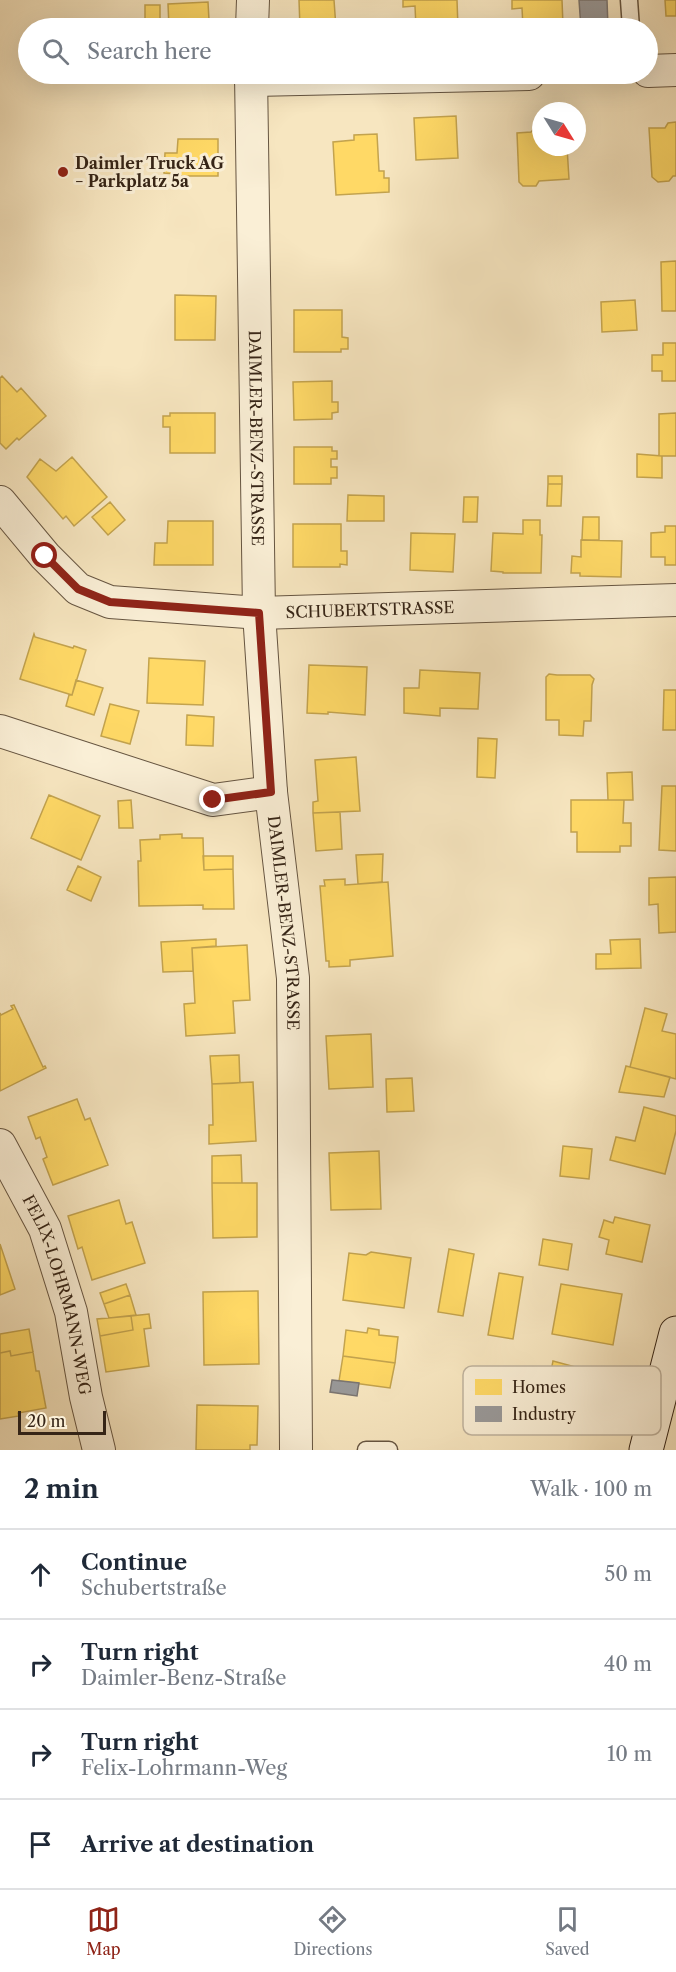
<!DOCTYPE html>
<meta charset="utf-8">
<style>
:root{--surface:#fff;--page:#f6f6f7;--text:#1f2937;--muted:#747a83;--line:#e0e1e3;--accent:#8f2418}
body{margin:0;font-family:"Libre Caslon Text",serif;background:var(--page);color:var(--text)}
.compass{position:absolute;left:532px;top:102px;width:54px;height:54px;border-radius:50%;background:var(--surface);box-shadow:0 6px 24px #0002;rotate:127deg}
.scale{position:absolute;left:18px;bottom:15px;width:88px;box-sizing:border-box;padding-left:6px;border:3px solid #362517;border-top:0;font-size:16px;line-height:21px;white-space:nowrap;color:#362517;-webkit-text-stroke:4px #faefd6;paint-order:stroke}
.stop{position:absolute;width:18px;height:18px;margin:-14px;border:4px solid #8f2418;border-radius:50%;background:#fff}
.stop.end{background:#8f2418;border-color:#fff;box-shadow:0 2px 6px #0008}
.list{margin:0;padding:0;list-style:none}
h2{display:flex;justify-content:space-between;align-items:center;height:78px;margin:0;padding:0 24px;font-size:26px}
h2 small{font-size:20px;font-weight:400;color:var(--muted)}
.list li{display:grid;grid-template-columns:39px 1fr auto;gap:18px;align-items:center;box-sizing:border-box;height:90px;padding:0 24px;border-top:2px solid var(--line)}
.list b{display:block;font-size:22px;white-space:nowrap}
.list p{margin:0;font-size:20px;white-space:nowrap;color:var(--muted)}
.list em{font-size:20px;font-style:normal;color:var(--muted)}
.icon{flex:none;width:33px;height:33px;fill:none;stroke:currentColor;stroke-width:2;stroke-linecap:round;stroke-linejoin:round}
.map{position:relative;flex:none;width:676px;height:1450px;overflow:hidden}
.search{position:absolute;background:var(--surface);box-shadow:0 6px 24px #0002;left:18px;right:18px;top:18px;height:66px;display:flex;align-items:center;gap:15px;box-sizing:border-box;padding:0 21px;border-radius:33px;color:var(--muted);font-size:22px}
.sheet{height:438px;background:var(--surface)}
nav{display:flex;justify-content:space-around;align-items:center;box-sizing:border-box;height:84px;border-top:2px solid var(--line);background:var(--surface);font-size:16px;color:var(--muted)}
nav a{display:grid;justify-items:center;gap:3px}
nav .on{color:var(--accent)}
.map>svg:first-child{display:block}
</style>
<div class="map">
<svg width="676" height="1450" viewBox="0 0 676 1450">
<rect width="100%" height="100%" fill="#f7e6c0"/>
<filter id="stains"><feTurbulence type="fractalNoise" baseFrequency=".00333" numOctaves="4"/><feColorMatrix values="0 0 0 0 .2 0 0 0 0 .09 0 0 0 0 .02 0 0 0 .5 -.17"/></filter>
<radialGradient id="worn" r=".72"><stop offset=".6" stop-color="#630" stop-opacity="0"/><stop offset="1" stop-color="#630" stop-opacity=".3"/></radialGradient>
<path fill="#ffd966" stroke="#c3a34e" stroke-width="1.5" d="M 299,0 L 334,0 L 336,28 L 300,28 Z
M 403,0 L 457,0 L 458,28 L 416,28 L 415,6 L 403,7 Z
M 512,0 L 562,0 L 563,25 L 523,27 L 522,8 L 512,9 Z
M 665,0 L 676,0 L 676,16 L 666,16 Z
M 208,2 L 209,20 L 218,20 L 218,28 L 169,28 L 168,4 Z
M 145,5 L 160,5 L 160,28 L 145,28 Z
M 456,116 L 458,158 L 416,160 L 414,118 Z
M 676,122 L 676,176 L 673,176 L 669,181 L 658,182 L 652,177 L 649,128 L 665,128 L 668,123 Z
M 541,126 L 541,147 L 567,147 L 569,179 L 539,181 L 536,186 L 523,186 L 519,182 L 517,133 L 531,132 L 536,127 Z
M 377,134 L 379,171 L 384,171 L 384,178 L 389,178 L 389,192 L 336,195 L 333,142 L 354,140 L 354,135 Z
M 178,139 L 218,139 L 218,176 L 177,176 L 177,174 L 164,173 L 165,153 L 177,153 Z
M 676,261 L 676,311 L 662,311 L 661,262 Z
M 175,295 L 216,296 L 215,340 L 175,340 Z
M 635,300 L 637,330 L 602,332 L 601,302 Z
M 294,310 L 342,310 L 342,337 L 348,338 L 348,349 L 341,349 L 341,352 L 294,352 Z
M 663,343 L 676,343 L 676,381 L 662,381 L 662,371 L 652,371 L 652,355 L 663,355 Z
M 2,376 L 17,392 L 21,388 L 46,416 L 19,440 L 17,438 L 6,449 L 0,443 L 0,378 Z
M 332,381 L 332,402 L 338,402 L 338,412 L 332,413 L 332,419 L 294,420 L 293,382 Z
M 170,413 L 215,413 L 215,453 L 170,453 L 170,427 L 163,427 L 163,416 L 170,416 Z
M 676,413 L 676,456 L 659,456 L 659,414 Z
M 294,447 L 332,447 L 332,451 L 337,451 L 337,459 L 331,459 L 331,467 L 337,467 L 337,478 L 331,478 L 331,484 L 294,484 Z
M 637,454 L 662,456 L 662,478 L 637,477 Z
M 72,457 L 107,497 L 74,526 L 66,516 L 63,519 L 27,477 L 40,459 L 56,471 Z
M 548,476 L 562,476 L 562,484 L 548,484 Z
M 548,484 L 562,484 L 561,506 L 547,506 Z
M 348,495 L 384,496 L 384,521 L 347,521 Z
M 464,497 L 478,497 L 477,522 L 463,522 Z
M 110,502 L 125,520 L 108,535 L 92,517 Z
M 583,517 L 599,517 L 599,540 L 582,540 Z
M 523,520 L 540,520 L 540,535 L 542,535 L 541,573 L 503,573 L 503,572 L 491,571 L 493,533 L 523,534 Z
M 168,521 L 213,521 L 213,565 L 154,565 L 155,543 L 167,543 Z
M 293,524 L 341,524 L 341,551 L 347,551 L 347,565 L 340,564 L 340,567 L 293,567 Z
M 665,526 L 676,526 L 676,565 L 665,565 L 665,557 L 651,557 L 651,533 L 665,532 Z
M 411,533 L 455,534 L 453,572 L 410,570 Z
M 581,540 L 622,541 L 621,577 L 580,576 L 580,573 L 571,573 L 572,556 L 581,557 Z
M 34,634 L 35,637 L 73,648 L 74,646 L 86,650 L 72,695 L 20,679 Z
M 149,658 L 205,661 L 203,705 L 147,703 Z
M 309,665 L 367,667 L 365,715 L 328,712 L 328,714 L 307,713 Z
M 420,670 L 480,673 L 478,709 L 440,708 L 440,716 L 404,713 L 404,688 L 419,688 Z
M 549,674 L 557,675 L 590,675 L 594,679 L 592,685 L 591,721 L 584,721 L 583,736 L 559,735 L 559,720 L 546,720 L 546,677 Z
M 76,680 L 103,688 L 94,715 L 66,706 L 69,695 L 72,695 Z
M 664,690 L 676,690 L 676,730 L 663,730 Z
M 110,704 L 139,711 L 130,744 L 101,736 Z
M 187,715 L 214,717 L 213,746 L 186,745 Z
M 478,738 L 497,739 L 495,778 L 477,777 Z
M 356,757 L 360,811 L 313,813 L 313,802 L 318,801 L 315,760 Z
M 632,772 L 633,800 L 608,800 L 607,773 Z
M 662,786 L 676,786 L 676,851 L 659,850 Z
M 49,795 L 100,816 L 81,860 L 31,838 Z
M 131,800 L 133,828 L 119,828 L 118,801 Z
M 571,800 L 624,800 L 623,823 L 631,823 L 631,846 L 620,846 L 620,852 L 577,852 L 577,832 L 571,832 Z
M 340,812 L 342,849 L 316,851 L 313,813 Z
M 182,834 L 182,838 L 203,838 L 204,870 L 233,869 L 234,909 L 203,909 L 203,905 L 139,906 L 138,861 L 141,861 L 140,840 L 160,839 L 160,835 Z
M 383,854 L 382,882 L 358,884 L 356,855 Z
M 203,856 L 233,856 L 233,869 L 204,870 Z
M 78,866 L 101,877 L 91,901 L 67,890 Z
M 676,877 L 676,932 L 659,933 L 658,904 L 649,905 L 649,878 Z
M 345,879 L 345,885 L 388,882 L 393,956 L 350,960 L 350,966 L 329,967 L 329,961 L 326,961 L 320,886 L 325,886 L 324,880 Z
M 216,939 L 216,946 L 192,948 L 193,971 L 163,972 L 161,942 Z
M 640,939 L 641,968 L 596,969 L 596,954 L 611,954 L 610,940 Z
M 247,945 L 250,1000 L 233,1001 L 235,1033 L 186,1036 L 184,1004 L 195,1003 L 192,948 Z
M 14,1005 L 43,1067 L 45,1066 L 46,1068 L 0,1091 L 0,1013 L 1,1015 L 13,1009 L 11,1006 Z
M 645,1008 L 667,1014 L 662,1031 L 676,1034 L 676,1079 L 630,1067 Z
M 371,1034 L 373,1087 L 329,1089 L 326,1036 Z
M 239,1055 L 240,1083 L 212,1084 L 210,1056 Z
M 626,1066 L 670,1077 L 664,1097 L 619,1092 Z
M 412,1078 L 414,1111 L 387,1112 L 386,1079 Z
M 253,1082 L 256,1141 L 209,1144 L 209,1125 L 213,1125 L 212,1084 Z
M 77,1099 L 85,1120 L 90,1118 L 108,1165 L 53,1185 L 43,1159 L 47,1157 L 40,1137 L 36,1139 L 28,1117 Z
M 644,1107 L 676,1116 L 676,1131 L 665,1174 L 610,1160 L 616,1137 L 635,1141 Z
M 563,1146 L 592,1149 L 589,1179 L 560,1176 Z
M 379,1151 L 381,1209 L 331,1210 L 329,1153 Z
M 241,1155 L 242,1183 L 212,1183 L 212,1156 Z
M 212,1183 L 257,1183 L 257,1237 L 213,1238 Z
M 119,1200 L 126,1224 L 132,1222 L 145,1263 L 92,1280 L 82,1247 L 78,1249 L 68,1216 Z
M 615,1217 L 650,1225 L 642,1262 L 606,1254 L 609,1240 L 599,1237 L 604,1220 L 613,1223 Z
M 543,1239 L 572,1244 L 568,1270 L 539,1265 Z
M 0,1244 L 15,1289 L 0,1295 Z
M 449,1249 L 474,1254 L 463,1316 L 438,1312 Z
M 371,1252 L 411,1258 L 404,1308 L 343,1300 L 349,1253 L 366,1255 Z
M 499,1273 L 523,1277 L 513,1339 L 488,1335 Z
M 126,1284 L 130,1295 L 104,1304 L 100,1293 Z
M 561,1284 L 622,1294 L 613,1345 L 552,1334 Z
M 258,1291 L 259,1364 L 204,1365 L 203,1292 Z
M 130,1295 L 136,1315 L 109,1318 L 104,1304 Z
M 149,1314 L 151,1328 L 144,1329 L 149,1366 L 106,1372 L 100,1336 L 133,1330 L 131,1316 Z
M 131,1316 L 133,1330 L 100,1336 L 97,1319 Z
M 368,1328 L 379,1330 L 379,1335 L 398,1337 L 395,1363 L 343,1356 L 346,1330 L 367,1333 Z
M 29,1329 L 33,1352 L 11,1356 L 10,1351 L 0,1353 L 0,1334 Z
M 10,1351 L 11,1356 L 33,1352 L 36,1371 L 39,1371 L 46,1408 L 18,1413 L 19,1416 L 0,1419 L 0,1353 Z
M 343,1356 L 395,1363 L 390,1388 L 339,1381 Z
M 553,1361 L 594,1372 L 588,1395 L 596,1397 L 589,1423 L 561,1415 L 564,1401 L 546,1396 Z
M 197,1405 L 258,1406 L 257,1445 L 250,1445 L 250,1450 L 196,1450 Z"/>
<path fill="#999" stroke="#7b7672" stroke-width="1.5" d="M 579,0 L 607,0 L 608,27 L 581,28 Z
M 332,1380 L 359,1383 L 357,1396 L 330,1392 Z"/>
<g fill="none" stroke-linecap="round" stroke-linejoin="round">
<defs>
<path id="lane" d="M 629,0 L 631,28
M 366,1450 L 389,1450"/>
<g id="street">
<path d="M 252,28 L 253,0"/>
<path d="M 648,71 L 676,70"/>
<path id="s1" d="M 251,74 L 259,613 L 271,792 L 293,978 L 296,1450"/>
<path d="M 251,80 L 529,74"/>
<path id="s2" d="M 0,502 L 45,556 L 78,589 L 110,602 L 259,613 L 676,600"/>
<path d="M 0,731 L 213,800 L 271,792"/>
<path id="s3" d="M 0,1145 L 45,1229 L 71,1312 L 86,1397 L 99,1450"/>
</g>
<path id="secondary" d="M 646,1450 L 676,1333"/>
</defs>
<use href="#lane" stroke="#665541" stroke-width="19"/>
<use href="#street" stroke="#665541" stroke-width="34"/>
<use href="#secondary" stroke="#362517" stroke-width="35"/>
<use href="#lane" stroke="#faefd6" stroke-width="16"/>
<use href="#street" stroke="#faefd6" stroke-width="32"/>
<use href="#secondary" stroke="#faefd6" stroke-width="33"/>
</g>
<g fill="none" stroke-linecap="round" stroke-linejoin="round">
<path stroke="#8f2418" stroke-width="8" d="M 45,556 L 78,589 L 110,602 L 259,613 L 271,792 L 213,800"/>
</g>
<circle fill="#8f2418" stroke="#faefd6" stroke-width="2" cx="63" cy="172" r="6"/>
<g text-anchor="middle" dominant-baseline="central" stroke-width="6" stroke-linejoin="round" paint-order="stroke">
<g font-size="16" font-weight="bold" fill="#362517" stroke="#faefd6" text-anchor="start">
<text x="75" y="163">Daimler Truck AG<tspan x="75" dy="18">− Parkplatz 5a</tspan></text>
</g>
<g font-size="16" fill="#362517" stroke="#faefd6">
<text stroke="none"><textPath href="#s1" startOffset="364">DAIMLER-BENZ-STRASSE</textPath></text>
<text stroke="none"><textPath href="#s2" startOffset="412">SCHUBERTSTRASSE</textPath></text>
<text stroke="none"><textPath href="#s1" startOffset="850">DAIMLER-BENZ-STRASSE</textPath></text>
<text stroke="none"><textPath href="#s3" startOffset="162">FELIX-LOHRMANN-WEG</textPath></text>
</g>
</g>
<rect x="463" y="1366" width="198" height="69" rx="9" fill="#faefd6" stroke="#bfb29d" stroke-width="1.5"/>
<rect x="475" y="1379" width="27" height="16" fill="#ffd966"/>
<rect x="475" y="1406" width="27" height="16" fill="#999"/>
<g font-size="16" fill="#362517">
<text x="512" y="1393">Homes</text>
<text x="512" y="1420">Industry</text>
</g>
<rect width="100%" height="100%" filter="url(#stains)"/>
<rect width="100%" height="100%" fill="url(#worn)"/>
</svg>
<svg class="compass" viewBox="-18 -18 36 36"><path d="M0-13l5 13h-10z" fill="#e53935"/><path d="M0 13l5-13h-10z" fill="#747a83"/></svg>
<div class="scale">20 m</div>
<div class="stop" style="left:45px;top:556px"></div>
<div class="stop end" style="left:213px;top:800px"></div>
<div class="search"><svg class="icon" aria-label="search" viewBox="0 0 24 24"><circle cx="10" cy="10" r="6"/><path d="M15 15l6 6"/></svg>Search here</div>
</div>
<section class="sheet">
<h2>2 min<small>Walk · 100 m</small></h2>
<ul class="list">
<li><svg class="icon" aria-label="ahead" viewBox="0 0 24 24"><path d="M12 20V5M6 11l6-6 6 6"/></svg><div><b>Continue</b><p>Schubertstraße</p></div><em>50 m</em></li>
<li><svg class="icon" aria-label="right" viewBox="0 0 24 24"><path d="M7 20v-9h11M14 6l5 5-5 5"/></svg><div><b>Turn right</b><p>Daimler-Benz-Straße</p></div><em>40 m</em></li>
<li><svg class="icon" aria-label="right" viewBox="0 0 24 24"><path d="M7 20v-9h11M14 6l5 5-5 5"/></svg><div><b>Turn right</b><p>Felix-Lohrmann-Weg</p></div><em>10 m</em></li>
<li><svg class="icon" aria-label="arrive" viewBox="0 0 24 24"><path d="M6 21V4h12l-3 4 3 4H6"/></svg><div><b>Arrive at destination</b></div></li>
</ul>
</section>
<nav>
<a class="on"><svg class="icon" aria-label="map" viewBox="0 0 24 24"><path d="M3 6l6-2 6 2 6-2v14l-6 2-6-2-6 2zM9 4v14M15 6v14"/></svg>Map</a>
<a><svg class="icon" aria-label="directions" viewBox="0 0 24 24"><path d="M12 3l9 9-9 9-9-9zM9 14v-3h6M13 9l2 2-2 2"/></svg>Directions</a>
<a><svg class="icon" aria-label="saved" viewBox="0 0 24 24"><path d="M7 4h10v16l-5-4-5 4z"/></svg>Saved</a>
</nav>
